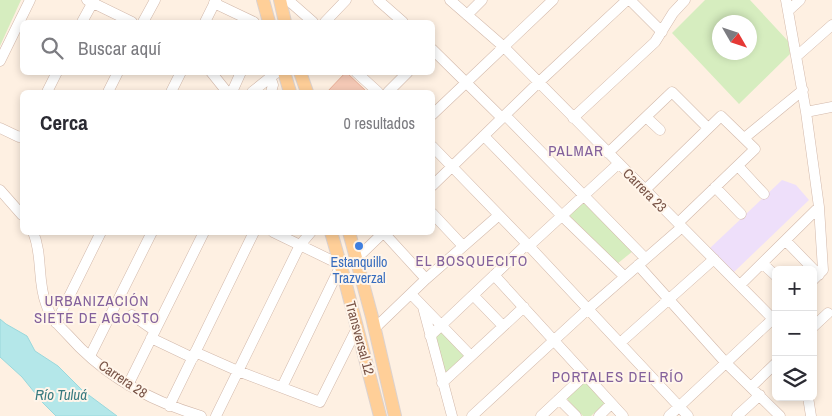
<!DOCTYPE html>
<html lang="es">
<meta charset="utf-8">
<style>
:root{--surface:#fff;--page:#f7f7f7;--text:#2b2b33;--muted:#7c7c81;--line:#e1e1e2}
body{margin:0;font-family:"Archivo Narrow",sans-serif;background:var(--page);color:var(--text)}
.controls{position:absolute;right:15px;bottom:15px;display:grid;overflow:hidden;border-radius:8px;box-shadow:0 2px 8px #0003}
.controls button{width:45px;height:45px;display:grid;place-items:center;padding:0;border:0;border-bottom:1px solid var(--line);background:var(--surface);color:var(--text);font:25px sans-serif}
.compass{position:absolute;left:712px;top:15px;width:45px;height:45px;border-radius:50%;background:var(--surface);box-shadow:0 2px 8px #0003;rotate:129deg}
.list{margin:0;padding:0;list-style:none}
h2{display:flex;justify-content:space-between;align-items:center;height:65px;margin:0;padding:0 20px;font-size:21px}
h2 small{font-size:16px;font-weight:400;color:var(--muted)}
.icon{flex:none;width:28px;height:28px;fill:none;stroke:currentColor;stroke-width:2;stroke-linecap:round;stroke-linejoin:round}
.map{position:relative;flex:none;width:832px;height:416px;overflow:hidden}
.search{position:absolute;background:var(--surface);box-shadow:0 2px 8px #0003;left:20px;top:20px;width:415px;height:55px;display:flex;align-items:center;gap:12px;box-sizing:border-box;padding:0 18px;border-radius:8px;color:var(--muted);font-size:19px}
.panel{position:absolute;background:var(--surface);box-shadow:0 2px 8px #0003;left:20px;top:90px;width:415px;height:145px;border-radius:8px}
.map>svg:first-child{display:block}
</style>
<div class="map">
<svg width="832" height="416" viewBox="0 0 832 416">
<rect width="100%" height="100%" fill="#fef0e2"/>
<path fill="#eedffa" d="M 782,180 L 796,185 L 809,200 L 733,273 L 709,249 Z"/>
<path fill="#d6edbf" fill-rule="evenodd" d="M 0,0 L 21,0 L 0,46 Z
M 705,0 L 750,0 L 788,41 L 790,54 L 739,104 L 672,33 ZM 720,22 L 750,22 L 750,52 L 720,52 Z
M 583,200 L 633,251 L 617,264 L 569,215 Z
M 441,330 L 466,355 L 445,373 L 434,337 Z
M 585,381 L 605,403 L 591,416 L 583,416 L 566,398 Z"/>
<path fill="#b4e7e9" stroke="#9ad8dc" d="M 0,319 L 6,324 L 27,336 L 35,351 L 58,366 L 82,390 L 117,416 L 56,416 L 43,403 L 22,377 L 0,357 Z"/>
<path fill="#f6cab7" stroke="#eaae96" d="M 346,72 L 367,92 L 327,92 Z"/>
<g fill="none" stroke-linecap="round" stroke-linejoin="round">
<defs>
<path id="minor" d="M 87,0 L 132,22
M 288,0 L 313,22
M 378,0 L 403,22
M 450,0 L 504,47 L 773,319
M 630,0 L 662,32
M 786,0 L 806,112 L 819,207 L 823,270 L 813,280
M 214,3 L 254,22
M 788,11 L 800,0
M 467,15 L 482,0
M 82,22 L 94,0
M 143,22 L 155,0
M 205,22 L 216,0
M 325,22 L 346,0
M 432,49 L 502,118
M 797,56 L 832,25
M 0,61 L 30,0
M 211,72 L 227,92
M 356,72 L 378,92
M 47,92 L 57,72
M 108,92 L 118,72
M 171,92 L 181,72
M 232,92 L 241,72
M 252,92 L 277,72
M 271,92 L 273,85 L 271,79
M 388,92 L 408,72
M 806,112 L 832,107
M 432,115 L 553,0
M 505,115 L 645,258
M 646,117 L 660,130
M 573,118 L 655,42 L 673,13 L 685,0
M 0,128 L 19,137 L 22,136
M 748,135 L 803,90
M 484,136 L 561,215 L 624,276
M 432,146 L 529,246 L 688,416
M 608,153 L 672,92 L 708,128
M 738,166 L 764,194
M 432,186 L 538,83 L 627,0
M 715,187 L 741,214
M 0,190 L 22,215
M 645,190 L 721,116 L 755,149 L 678,223
M 432,213 L 463,246
M 33,232 C 43,255 37,281 46,304 C 50,317 59,326 68,335 C 104,376 150,401 201,416
M 273,232 L 341,265 L 282,387
M 384,233 L 426,279
M 786,241 L 819,275
M 529,246 L 618,164
M 356,259 L 384,232
M 763,264 L 776,276
M 638,265 L 726,363 L 780,416
M 494,275 L 623,416
M 740,285 L 819,207
M 411,294 L 471,356
M 473,295 L 503,326
M 423,307 L 452,416
M 132,315 L 155,331
M 56,323 L 101,232
M 813,327 L 828,313
M 374,329 L 426,279 L 499,215
M 430,336 L 527,244
M 151,338 L 193,358
M 620,343 L 714,259
M 195,352 L 238,371 L 320,402 L 357,328
M 90,356 L 152,232
M 442,383 L 524,307
M 128,385 L 204,232
M 751,387 L 776,363
M 808,397 L 811,416
M 559,399 L 576,416
M 169,406 L 254,232
M 216,416 L 300,245 L 311,232
M 472,416 L 588,309 L 682,227
M 541,416 L 585,375
M 599,416 L 611,404
M 669,416 L 776,316
M 737,416 L 760,395"/>
<path id="major" d="M 263,0 L 269,22
M 280,0 L 285,22
M 284,72 L 290,92
M 300,72 L 307,92
M 331,232 L 345,281 L 380,416
M 349,232 L 372,317 L 395,416"/>
</defs>
<use href="#minor" stroke="#d2b8aa" stroke-width="11"/>
<use href="#major" stroke="#dcd2cf" stroke-width="14"/>
<use href="#minor" stroke="#fff" stroke-width="10"/>
<use href="#major" stroke="#ffcf98" stroke-width="12"/>
</g>
<circle fill="#3f7fe0" stroke="#fff5ea" stroke-width="2" cx="359" cy="246" r="5"/>
<g text-anchor="middle" dominant-baseline="central" stroke-width="4" stroke-linejoin="round" paint-order="stroke">
<g font-size="14" fill="#785346" stroke="#fff5ea">
<text transform="translate(645 190) rotate(45)">Carrera 23</text>
<text transform="translate(360 338) rotate(75)">Transversal 12</text>
<text transform="translate(123 379) rotate(34)">Carrera 28</text>
</g>
<g font-size="14" fill="#366cbe" stroke="#fff5ea">
<text x="359" y="262">Estanquillo<tspan x="359" dy="16">Trazverzal</tspan></text>
</g>
<g font-size="15" letter-spacing="1" fill="#83619c" stroke="#fff5ea">
<text x="576" y="150">PALMAR</text>
<text x="472" y="260">EL BOSQUECITO</text>
<text x="97" y="300">URBANIZACIÓN<tspan x="97" dy="17">SIETE DE AGOSTO</tspan></text>
<text x="618" y="376">PORTALES DEL RÍO</text>
</g>
<g font-size="15" font-style="italic" fill="#387a7f" stroke="#fff5ea">
<text x="61" y="394">Río Tuluá</text>
</g>
</g>
</svg>
<div class="controls">
<button>+</button>
<button>−</button>
<button><svg class="icon" aria-label="layers" viewBox="0 0 24 24"><path d="M12 4l9 5-9 5-9-5zM3 14l9 5 9-5"/></svg></button>
</div>
<svg class="compass" viewBox="-18 -18 36 36"><path d="M0-13l5 13h-10z" fill="#e53935"/><path d="M0 13l5-13h-10z" fill="#7c7c81"/></svg>
<div class="search"><svg class="icon" aria-label="search" viewBox="0 0 24 24"><circle cx="10" cy="10" r="6"/><path d="M15 15l6 6"/></svg>Buscar aquí</div>
<section class="panel">
<h2>Cerca<small>0 resultados</small></h2>
<ul class="list">
</ul>
</section>
</div>
